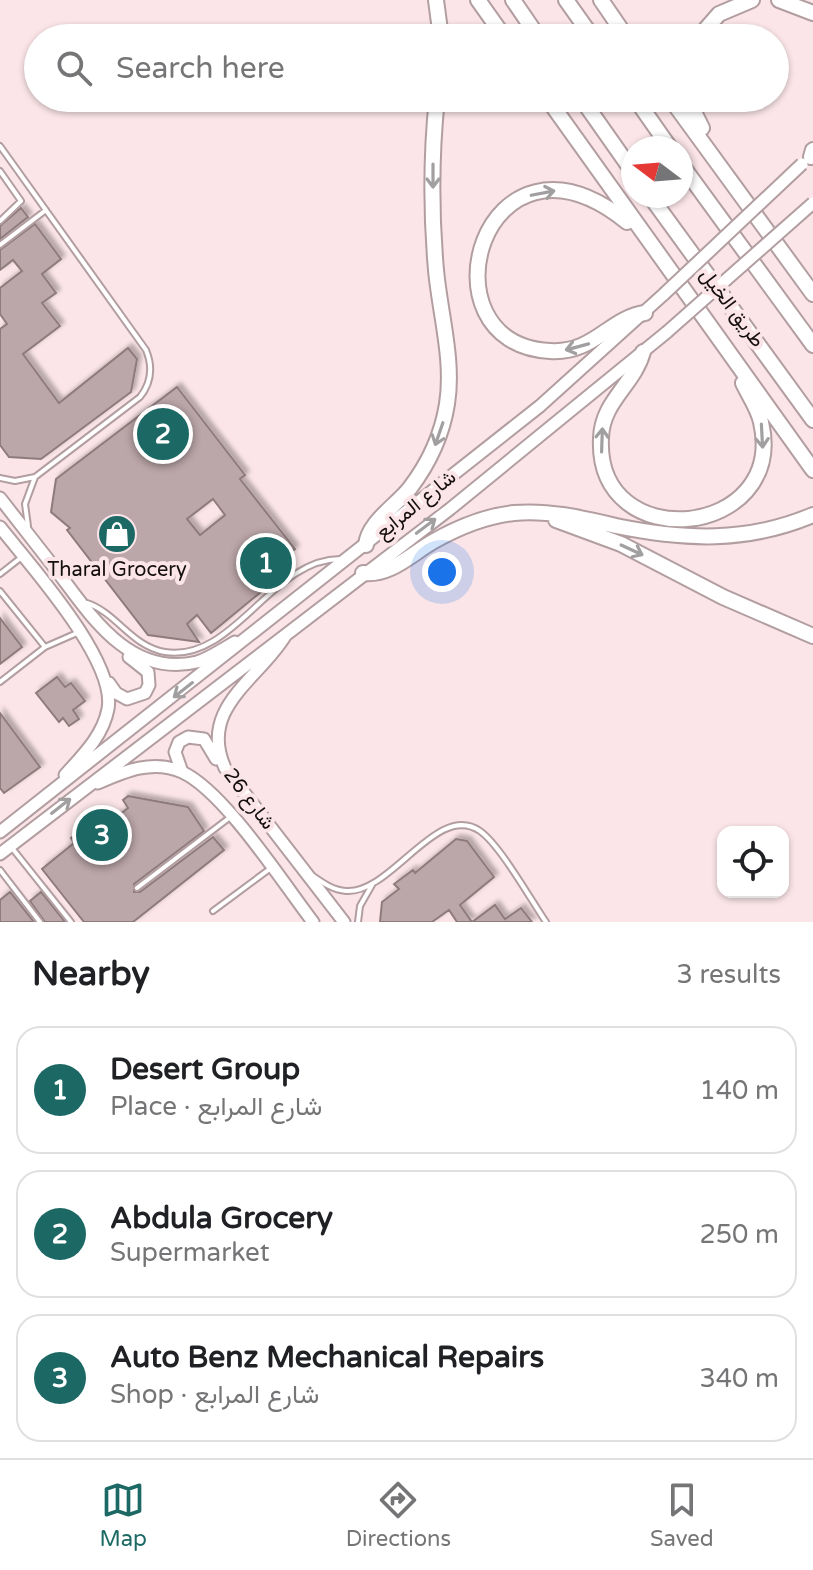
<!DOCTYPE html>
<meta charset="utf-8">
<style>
:root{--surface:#fff;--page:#f6f6f6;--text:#202124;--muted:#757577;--line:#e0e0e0;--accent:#1c6864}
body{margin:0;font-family:"Varela Round",Vazirmatn,sans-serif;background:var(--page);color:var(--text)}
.controls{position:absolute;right:24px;bottom:24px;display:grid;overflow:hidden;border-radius:16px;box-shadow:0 2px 6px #0004}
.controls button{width:72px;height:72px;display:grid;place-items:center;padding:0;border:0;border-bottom:2px solid var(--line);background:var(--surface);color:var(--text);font:40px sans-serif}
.compass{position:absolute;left:621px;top:136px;width:72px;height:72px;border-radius:50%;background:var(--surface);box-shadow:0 2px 6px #0004;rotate:286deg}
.you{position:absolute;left:442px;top:572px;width:28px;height:28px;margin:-20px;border:6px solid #fff;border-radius:50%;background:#1a73e8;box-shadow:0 0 0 12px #1a73e833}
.badge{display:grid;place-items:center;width:52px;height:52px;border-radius:50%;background:var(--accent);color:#fff;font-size:26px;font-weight:700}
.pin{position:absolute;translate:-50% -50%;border:4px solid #fff;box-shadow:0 2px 8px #0006}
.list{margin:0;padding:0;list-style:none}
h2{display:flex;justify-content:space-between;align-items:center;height:104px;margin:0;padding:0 32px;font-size:34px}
h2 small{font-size:26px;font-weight:400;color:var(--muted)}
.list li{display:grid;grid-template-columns:52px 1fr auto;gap:24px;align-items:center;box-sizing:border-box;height:128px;margin:0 16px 16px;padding:0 16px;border:2px solid var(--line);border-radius:24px}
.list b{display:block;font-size:30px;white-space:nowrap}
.list p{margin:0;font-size:26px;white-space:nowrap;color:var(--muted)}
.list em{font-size:26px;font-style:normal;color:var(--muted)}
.icon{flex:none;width:44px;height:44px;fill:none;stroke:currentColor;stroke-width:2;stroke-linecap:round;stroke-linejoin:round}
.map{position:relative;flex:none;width:813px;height:922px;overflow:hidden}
.search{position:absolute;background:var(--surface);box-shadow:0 2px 6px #0004;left:24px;right:24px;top:24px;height:88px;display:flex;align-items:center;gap:20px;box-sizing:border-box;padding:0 28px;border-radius:44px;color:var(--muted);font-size:30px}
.sheet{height:536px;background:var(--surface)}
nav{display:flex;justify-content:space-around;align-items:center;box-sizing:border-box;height:112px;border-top:2px solid var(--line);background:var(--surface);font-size:22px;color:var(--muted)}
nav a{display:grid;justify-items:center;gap:4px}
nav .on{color:var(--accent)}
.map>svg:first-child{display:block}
</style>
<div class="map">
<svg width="813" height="922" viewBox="0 0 813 922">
<defs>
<filter id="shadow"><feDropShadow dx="4" dy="-4" stdDeviation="2" flood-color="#0004"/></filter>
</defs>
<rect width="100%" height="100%" fill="#fbe5e8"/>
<path fill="#bba6a9" stroke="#8e7b7d" stroke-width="2" fill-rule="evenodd" filter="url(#shadow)" d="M 21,208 L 28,217 L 0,239 L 0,226 Z
M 35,224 L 61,259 L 42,274 L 56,293 L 42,303 L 60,326 L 23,354 L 59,403 L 128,348 L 137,359 L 131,392 L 41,459 L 9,457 L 0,445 L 0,329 L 7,324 L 0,314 L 0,288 L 22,271 L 13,260 L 0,270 L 0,250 Z
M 177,387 L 245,475 L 240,479 L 295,549 L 277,562 L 284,573 L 211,633 L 197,615 L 187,624 L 199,642 L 148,635 L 67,530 L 70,528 L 51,512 L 56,479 ZM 213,499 L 225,515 L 200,535 L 187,519 Z
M 0,618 L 22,647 L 0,664 Z
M 57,677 L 65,687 L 71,683 L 85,701 L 73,710 L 79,719 L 69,726 L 63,718 L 59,722 L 36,693 Z
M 0,713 L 40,767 L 4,793 L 0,788 Z
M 128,796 L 188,807 L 204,831 L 134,884 L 134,892 L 140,892 L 213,837 L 224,850 L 133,922 L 84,922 L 42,869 L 74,843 L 71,838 L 76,834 L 83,844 L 128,808 L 123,800 Z
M 456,839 L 467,841 L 494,877 L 460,905 L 472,922 L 495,905 L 505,919 L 521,908 L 532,922 L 457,922 L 449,910 L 432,922 L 380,922 L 382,902 L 399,889 L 394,884 L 413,870 L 415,873 Z
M 10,892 L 34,922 L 0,922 L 0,900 Z
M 41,892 L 65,922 L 45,922 L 30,901 Z"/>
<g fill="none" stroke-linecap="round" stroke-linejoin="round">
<defs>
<path id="lane" d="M 0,146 L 146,350 C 153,367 152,382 140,397 L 35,477 L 25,504 L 28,526
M 0,171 L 21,201 L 0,221
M 0,245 L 46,210
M 0,478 L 15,481 L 35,477
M 0,574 L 23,556
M 0,591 L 45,647 L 77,633
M 87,603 C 117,613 131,646 165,652 C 234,663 272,558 341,559
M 0,682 L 45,647
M 12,848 L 71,922
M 0,870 L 40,922
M 313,876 C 323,883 333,890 346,891 C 392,894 437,801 480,831 C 500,845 531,900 546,922
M 137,888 L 229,818
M 213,911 L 271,868
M 358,922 L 360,906 L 372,885"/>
<path id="secondary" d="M 0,498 C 19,522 38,547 57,571 C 91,616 130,678 197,662 C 210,658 223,649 235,642
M 0,527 C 30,565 117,661 108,709 C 103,736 82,756 65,775
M 285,636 C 258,680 198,708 225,768 L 344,922
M 109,683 L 116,693 L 127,699 L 145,693 L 149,685 L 148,672 L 129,657
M 182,772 L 175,752 L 179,742 L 188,737 L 204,739 L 216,759
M 98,783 C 125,771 153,759 182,772 C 224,791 283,883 313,922
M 0,832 L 540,406 L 664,294
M 0,854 L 450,509 L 667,332"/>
<path id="highway" d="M 436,0 L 441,38
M 478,0 L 505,38
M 513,0 L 539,38
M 566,0 L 593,38
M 601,0 L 627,38
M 779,0 L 813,13
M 698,38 L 719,14 L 752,0
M 547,98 L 813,470
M 581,98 L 633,172
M 635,98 L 670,148
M 670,98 L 813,294
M 687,98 L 702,128
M 811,157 L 813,150
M 681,164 L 813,345
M 650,196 L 813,420
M 627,222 C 483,106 416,344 550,351 C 594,354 609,318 645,313
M 643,352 C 634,385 602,401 601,438 C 595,558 788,539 761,422 C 758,408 749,396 743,383
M 556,520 L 621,544 L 723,597 L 813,636
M 366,545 C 368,522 397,505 410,488 C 429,463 442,435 447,404 C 454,360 440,314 436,270 C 431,213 431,155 437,98
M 363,573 C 391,576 411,554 434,541 C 459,527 485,516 514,513 C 549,510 582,518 616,526 C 685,540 747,543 813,515"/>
</defs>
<use href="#lane" stroke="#b29ea1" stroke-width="8"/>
<use href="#secondary" stroke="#b29ea1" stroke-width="15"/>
<use href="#highway" stroke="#b29ea1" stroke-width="18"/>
<use href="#lane" stroke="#fff" stroke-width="4"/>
<use href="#secondary" stroke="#fff" stroke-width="11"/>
<use href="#highway" stroke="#fff" stroke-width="14"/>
<defs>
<path id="secondary-bridge" d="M 664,294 L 802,164
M 667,332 L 813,203"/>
</defs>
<use href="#secondary-bridge" stroke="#b29ea1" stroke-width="15" stroke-linecap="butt"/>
<use href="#secondary-bridge" stroke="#fff" stroke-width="11"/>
</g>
<defs><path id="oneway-shaft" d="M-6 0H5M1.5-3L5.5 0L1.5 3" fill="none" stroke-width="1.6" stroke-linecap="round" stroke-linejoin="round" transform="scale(2)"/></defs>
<g stroke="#a19f9f">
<use href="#oneway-shaft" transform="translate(433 176) rotate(90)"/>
<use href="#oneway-shaft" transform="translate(543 193) rotate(-11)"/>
<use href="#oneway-shaft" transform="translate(577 347) rotate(165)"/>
<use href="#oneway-shaft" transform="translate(439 434) rotate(109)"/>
<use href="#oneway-shaft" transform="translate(762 436) rotate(87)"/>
<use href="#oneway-shaft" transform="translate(602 440) rotate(-88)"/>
<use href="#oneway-shaft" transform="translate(426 526) rotate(-37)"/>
<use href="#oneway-shaft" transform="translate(632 550) rotate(25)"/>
<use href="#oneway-shaft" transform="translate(183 690) rotate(142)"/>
<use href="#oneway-shaft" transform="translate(61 806) rotate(-38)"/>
</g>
<defs>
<symbol id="shop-disc" viewBox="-11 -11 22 22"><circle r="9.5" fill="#1c6864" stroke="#fbe5e8"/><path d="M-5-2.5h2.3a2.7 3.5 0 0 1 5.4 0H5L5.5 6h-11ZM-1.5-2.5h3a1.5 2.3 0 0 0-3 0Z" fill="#fff"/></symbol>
</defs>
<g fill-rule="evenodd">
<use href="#shop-disc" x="95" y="512" width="44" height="44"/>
</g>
<g text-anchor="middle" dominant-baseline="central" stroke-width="8" stroke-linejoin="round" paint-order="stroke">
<g font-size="20" fill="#140e0e" stroke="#fbe5e8">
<text transform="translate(732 308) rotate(53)">طريق الخيل</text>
<text transform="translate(416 505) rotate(-39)">شارع المرابع</text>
<text transform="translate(249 799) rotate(53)">شارع 26</text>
</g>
<g font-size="20" fill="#140e0e" stroke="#fbe5e8">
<text x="117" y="570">Tharal Grocery</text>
</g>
</g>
</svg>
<div class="controls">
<button><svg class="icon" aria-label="locate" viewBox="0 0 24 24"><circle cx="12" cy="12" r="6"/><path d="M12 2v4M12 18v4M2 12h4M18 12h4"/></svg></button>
</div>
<svg class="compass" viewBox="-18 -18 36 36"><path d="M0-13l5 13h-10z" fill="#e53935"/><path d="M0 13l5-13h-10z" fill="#757577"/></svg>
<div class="you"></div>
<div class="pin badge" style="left:266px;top:563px">1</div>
<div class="pin badge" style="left:163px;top:434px">2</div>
<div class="pin badge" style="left:102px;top:835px">3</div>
<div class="search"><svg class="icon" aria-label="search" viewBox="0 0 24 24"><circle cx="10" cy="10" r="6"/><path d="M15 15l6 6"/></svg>Search here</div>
</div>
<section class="sheet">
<h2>Nearby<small>3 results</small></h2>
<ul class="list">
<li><span class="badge">1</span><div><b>Desert Group</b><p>Place · شارع المرابع</p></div><em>140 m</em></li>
<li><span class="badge">2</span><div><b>Abdula Grocery</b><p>Supermarket</p></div><em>250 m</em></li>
<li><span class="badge">3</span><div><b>Auto Benz Mechanical Repairs</b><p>Shop · شارع المرابع</p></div><em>340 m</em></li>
</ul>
</section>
<nav>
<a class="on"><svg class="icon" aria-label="map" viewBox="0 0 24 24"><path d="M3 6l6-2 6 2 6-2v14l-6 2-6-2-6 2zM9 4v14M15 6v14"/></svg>Map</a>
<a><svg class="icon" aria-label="directions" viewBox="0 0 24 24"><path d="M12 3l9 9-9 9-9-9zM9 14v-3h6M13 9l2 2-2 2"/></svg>Directions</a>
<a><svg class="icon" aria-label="saved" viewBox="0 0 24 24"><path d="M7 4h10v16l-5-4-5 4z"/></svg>Saved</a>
</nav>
